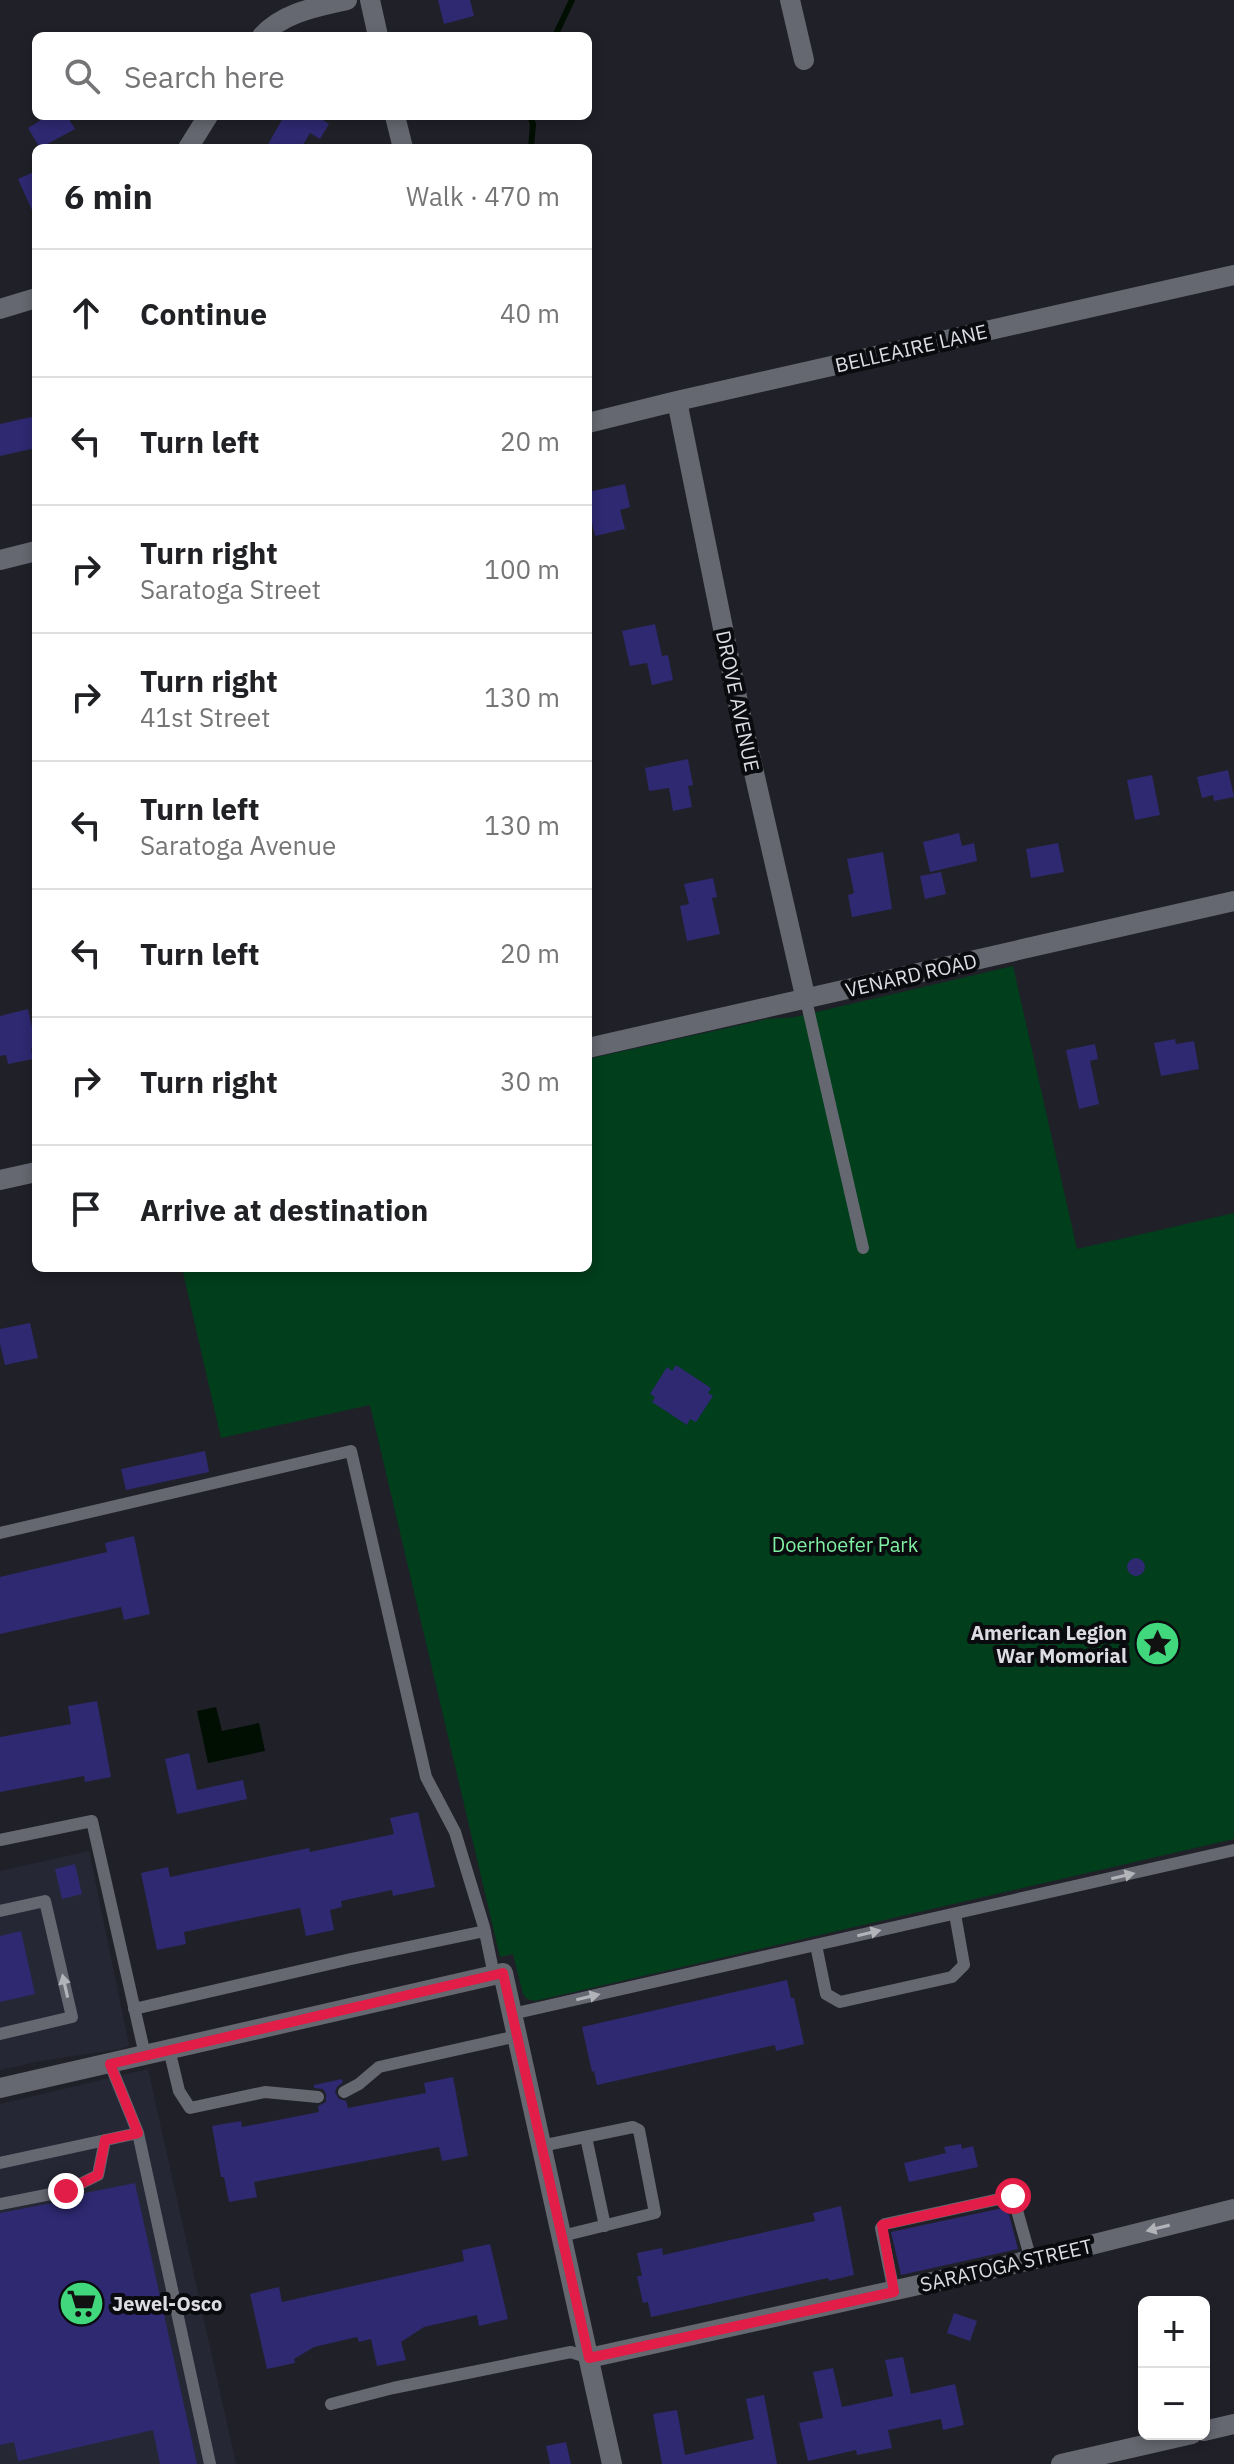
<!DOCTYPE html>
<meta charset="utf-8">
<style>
:root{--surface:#fff;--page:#f2f2f2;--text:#202124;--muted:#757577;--line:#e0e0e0}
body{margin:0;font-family:"IBM Plex Sans",sans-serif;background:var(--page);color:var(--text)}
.controls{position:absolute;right:24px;bottom:24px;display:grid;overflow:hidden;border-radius:12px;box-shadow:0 4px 12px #0003}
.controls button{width:72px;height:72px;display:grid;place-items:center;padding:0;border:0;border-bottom:2px solid var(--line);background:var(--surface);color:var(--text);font:40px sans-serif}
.stop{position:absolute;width:24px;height:24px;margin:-18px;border:6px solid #e11d48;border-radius:50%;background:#fff}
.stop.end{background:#e11d48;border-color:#fff;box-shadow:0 2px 8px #0008}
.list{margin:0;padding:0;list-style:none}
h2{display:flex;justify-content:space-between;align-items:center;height:104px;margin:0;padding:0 32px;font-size:34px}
h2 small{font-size:26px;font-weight:400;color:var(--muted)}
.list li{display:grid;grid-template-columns:52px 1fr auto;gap:24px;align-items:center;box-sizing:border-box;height:128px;padding:0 32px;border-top:2px solid var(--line)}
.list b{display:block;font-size:30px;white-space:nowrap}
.list p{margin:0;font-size:26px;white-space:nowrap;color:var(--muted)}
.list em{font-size:26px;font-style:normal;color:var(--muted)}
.icon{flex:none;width:44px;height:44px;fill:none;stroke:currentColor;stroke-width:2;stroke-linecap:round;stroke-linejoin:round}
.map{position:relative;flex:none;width:1234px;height:2464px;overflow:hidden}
.search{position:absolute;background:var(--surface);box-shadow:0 4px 12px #0003;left:32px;top:32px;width:560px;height:88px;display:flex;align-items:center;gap:20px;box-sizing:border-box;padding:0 28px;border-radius:12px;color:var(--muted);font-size:30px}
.panel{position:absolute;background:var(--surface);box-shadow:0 4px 12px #0003;left:32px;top:144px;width:560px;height:1128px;border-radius:12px}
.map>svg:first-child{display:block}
</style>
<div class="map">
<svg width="1234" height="2464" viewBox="0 0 1234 2464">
<rect width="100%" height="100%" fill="#202128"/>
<path fill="#262735" d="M 89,1851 L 129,2045 L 121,2049 L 40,2061 L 0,2070 L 0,1871 Z
M 148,2069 L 236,2464 L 0,2464 L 0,2104 Z"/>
<path fill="#013e1c" d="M 1013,966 L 1077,1249 L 1234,1213 L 1234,1839 L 535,2001 L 527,1999 L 523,1994 L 513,1954 L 500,1957 L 370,1405 L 221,1438 L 182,1268 L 588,1268 L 588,1059 L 767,1019 L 795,1017 Z"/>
<path fill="#000f02" d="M 216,1707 L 222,1731 L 259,1723 L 265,1751 L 208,1763 L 197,1711 Z"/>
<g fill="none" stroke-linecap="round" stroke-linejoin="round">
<path stroke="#000f02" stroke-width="6" d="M 555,36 L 572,0
M 530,116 L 533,124 L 531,148"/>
</g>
<path fill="#2e2971" d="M 438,0 L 470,0 L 474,16 L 444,24 Z
M 48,116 L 67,116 L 75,129 L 40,148 L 28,128 Z
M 284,116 L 321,116 L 320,118 L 329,124 L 320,139 L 310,133 L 301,148 L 266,148 Z
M 36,171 L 36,219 L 18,179 Z
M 36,416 L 36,448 L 0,456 L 0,424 Z
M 625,484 L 630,507 L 620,510 L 625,529 L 595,536 L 588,506 L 588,492 Z
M 655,624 L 662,656 L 668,655 L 673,680 L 652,685 L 647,663 L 630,666 L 622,631 Z
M 688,759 L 693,785 L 688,786 L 692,807 L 673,811 L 669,788 L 649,791 L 645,768 Z
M 1228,770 L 1234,797 L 1214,801 L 1213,795 L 1202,798 L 1197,777 Z
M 1152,775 L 1160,815 L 1135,820 L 1127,780 Z
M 959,833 L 962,846 L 974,843 L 977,861 L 930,872 L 923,842 Z
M 1058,843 L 1064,872 L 1031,878 L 1026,849 Z
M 883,852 L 892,909 L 852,917 L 848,895 L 854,893 L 847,859 Z
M 941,872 L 946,894 L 925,899 L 920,876 Z
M 713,878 L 717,897 L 712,898 L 720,934 L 687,941 L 680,906 L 689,904 L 684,884 Z
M 28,1009 L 36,1045 L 36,1048 L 31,1049 L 33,1059 L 8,1064 L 6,1055 L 0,1056 L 0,1016 Z
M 1175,1039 L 1176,1044 L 1194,1041 L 1199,1069 L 1161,1076 L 1154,1043 Z
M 1095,1044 L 1098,1059 L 1090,1061 L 1099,1104 L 1079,1109 L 1066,1050 Z
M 30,1323 L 38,1358 L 5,1365 L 0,1344 L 0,1329 Z
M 676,1365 L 711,1388 L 708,1393 L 713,1396 L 696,1422 L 690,1419 L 687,1425 L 652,1402 L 655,1397 L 650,1394 L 667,1367 L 672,1371 Z
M 205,1451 L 209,1472 L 126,1490 L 121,1469 Z
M 134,1536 L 150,1614 L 124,1620 L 121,1607 L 0,1634 L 0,1577 L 107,1552 L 105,1543 Z
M1127 1567a9 9 0 1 1 18 0a9 9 0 1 1-18 0Z
M 97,1701 L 111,1777 L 85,1782 L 84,1776 L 0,1792 L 0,1737 L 71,1724 L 68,1706 Z
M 189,1753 L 197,1790 L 243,1780 L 247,1799 L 177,1814 L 165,1759 Z
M 418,1812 L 435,1887 L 393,1896 L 392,1890 L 341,1901 L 342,1907 L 330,1910 L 334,1930 L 306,1936 L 300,1908 L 184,1932 L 186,1944 L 157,1950 L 141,1873 L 168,1867 L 170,1877 L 309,1848 L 310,1852 L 394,1834 L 390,1818 Z
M 75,1864 L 82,1894 L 62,1899 L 55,1869 Z
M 21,1931 L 35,1994 L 0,2002 L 0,1936 Z
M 787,1980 L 791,1998 L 794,1998 L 804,2044 L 776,2051 L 775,2045 L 597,2085 L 594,2071 L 592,2072 L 582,2027 Z
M 453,2077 L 468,2156 L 442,2161 L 439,2147 L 254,2182 L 257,2197 L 229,2202 L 224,2177 L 221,2177 L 212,2126 L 241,2121 L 242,2127 L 319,2112 L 318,2106 L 326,2102 L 326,2094 L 323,2089 L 314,2088 L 314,2085 L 342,2079 L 343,2082 L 337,2087 L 335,2092 L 339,2099 L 346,2101 L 348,2108 L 426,2093 L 424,2083 Z
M 961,2144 L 962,2149 L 973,2146 L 978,2167 L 909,2182 L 904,2163 L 946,2153 L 944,2147 Z
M 135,2183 L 197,2464 L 160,2464 L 153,2430 L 18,2461 L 14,2442 L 0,2445 L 0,2213 L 68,2200 L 80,2194 Z
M 841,2206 L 854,2275 L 829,2281 L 828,2278 L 651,2317 L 648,2302 L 643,2303 L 637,2276 L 642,2276 L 637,2253 L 662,2248 L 663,2255 L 815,2221 L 813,2213 Z
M 1007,2207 L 1018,2249 L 901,2275 L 891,2232 Z
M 490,2244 L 508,2319 L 479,2326 L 477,2315 L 424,2327 L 401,2342 L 406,2360 L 377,2366 L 371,2339 L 359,2342 L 357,2337 L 314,2347 L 294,2359 L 295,2363 L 267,2369 L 250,2294 L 279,2287 L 282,2302 L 464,2261 L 462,2250 Z
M 954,2313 L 977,2321 L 970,2341 L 947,2333 Z
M 903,2357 L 911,2394 L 955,2384 L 964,2425 L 943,2430 L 941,2419 L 888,2430 L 892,2448 L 857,2455 L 856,2450 L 808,2461 L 799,2423 L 823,2418 L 813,2372 L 833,2368 L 842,2407 L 893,2396 L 885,2360 Z
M 764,2395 L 777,2464 L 662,2464 L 653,2414 L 677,2410 L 685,2455 L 754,2439 L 746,2399 Z
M 566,2442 L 571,2464 L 550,2464 L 546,2446 Z"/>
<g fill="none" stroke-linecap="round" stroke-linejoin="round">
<path stroke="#666871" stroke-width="12" d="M 806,1000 L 863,1248
M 0,1533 L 351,1451 L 426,1777 L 455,1832 L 484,1927 L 494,1975
M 0,1840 L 92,1821 L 145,2055
M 0,1911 L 45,1901 L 72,2017 L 0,2034
M 816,1945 L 826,1994 L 840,2002 L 952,1977 L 964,1965 L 955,1914
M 134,2009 L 351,1959 L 485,1931
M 512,2014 L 1234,1850
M 169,2049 L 179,2091 L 190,2108 L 265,2092 L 318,2097
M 110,2064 L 138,2133 L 210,2464
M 344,2092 L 359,2084 L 379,2067 L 517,2036
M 586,2137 L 605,2226
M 541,2146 L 633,2127 L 639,2130 L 655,2213 L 562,2236
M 0,2163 L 138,2133
M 0,2204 L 66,2191 L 98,2175 L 105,2140
M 894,2292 L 881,2228 L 885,2224 L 1013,2196 L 1031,2260
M 331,2404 L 393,2388 L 571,2352 L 589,2358"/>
<path stroke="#666871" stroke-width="20" d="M 370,0 L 378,36
M 790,0 L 804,60
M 262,36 C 284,12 317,7 347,0
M 395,116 L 403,148
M 188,148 L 208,116
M 0,309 L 36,298
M 677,401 L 739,707 L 806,1000
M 588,423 L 677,401 L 1234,275
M 0,560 L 36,551
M 588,1048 L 1234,901
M 0,1180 L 36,1172
M 0,2088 L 503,1973 L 612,2464
M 589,2358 L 1031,2260 L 1234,2209
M 1204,2431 L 1234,2424
M 1061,2464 L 1192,2434"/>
</g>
<defs><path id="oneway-solid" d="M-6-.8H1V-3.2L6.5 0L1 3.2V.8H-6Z" transform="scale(2)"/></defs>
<g fill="#b3b3ba">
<use href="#oneway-solid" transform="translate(1123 1876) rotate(-13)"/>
<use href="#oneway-solid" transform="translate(869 1933) rotate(-13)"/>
<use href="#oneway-solid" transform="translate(65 1986) rotate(-103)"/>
<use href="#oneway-solid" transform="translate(588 1997) rotate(-13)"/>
<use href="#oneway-solid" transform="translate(1158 2228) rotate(166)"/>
</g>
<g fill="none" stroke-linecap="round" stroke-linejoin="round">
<path stroke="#e11d48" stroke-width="10" d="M 66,2191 L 98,2175 L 105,2140 L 138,2133 L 110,2064 L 503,1973 L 589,2358 L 894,2292 L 882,2225 L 1013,2196"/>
</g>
<defs>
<symbol id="sight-disc" viewBox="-11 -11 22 22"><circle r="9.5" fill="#41d77c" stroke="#0a0b0e"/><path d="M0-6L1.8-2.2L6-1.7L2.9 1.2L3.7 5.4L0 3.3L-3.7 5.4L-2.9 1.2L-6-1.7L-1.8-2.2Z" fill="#111"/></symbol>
<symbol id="supermarket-disc" viewBox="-11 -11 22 22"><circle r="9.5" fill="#41d77c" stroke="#0a0b0e"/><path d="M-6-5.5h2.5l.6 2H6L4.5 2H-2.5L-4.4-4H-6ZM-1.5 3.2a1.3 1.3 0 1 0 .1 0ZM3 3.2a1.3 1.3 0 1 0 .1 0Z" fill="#111"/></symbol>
</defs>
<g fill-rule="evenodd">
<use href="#sight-disc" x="1132" y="1618" width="51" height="51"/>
<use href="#supermarket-disc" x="56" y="2278" width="51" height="51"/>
</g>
<g text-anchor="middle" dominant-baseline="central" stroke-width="8" stroke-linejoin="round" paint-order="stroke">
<g font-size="20" fill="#dcdce2" stroke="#0a0b0e">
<text transform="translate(911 348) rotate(-13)">BELLEAIRE LANE</text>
<text transform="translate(738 701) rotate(78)">DROVE AVENUE</text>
<text transform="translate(911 975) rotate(-13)">VENARD ROAD</text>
<text transform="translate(1006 2265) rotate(-13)">SARATOGA STREET</text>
</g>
<g font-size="20" fill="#7fefa1" stroke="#0a0b0e">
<text x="845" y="1544">Doerhoefer Park</text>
</g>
<g font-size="20" font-weight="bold" fill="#dcdce2" stroke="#0a0b0e" text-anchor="end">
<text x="1127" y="1632">American Legion<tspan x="1127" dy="23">War Momorial</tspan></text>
<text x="112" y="2303" text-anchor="start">Jewel-Osco</text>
</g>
</g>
</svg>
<div class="controls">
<button>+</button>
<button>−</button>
</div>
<div class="stop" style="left:1013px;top:2196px"></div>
<div class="stop end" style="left:66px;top:2191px"></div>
<div class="search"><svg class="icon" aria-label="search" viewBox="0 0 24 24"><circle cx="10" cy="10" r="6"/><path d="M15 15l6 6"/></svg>Search here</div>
<section class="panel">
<h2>6 min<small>Walk · 470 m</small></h2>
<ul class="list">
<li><svg class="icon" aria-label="ahead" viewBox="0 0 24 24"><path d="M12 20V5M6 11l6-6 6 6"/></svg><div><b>Continue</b></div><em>40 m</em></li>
<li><svg class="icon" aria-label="left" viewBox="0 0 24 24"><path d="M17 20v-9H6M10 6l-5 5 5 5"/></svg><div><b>Turn left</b></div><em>20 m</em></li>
<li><svg class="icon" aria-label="right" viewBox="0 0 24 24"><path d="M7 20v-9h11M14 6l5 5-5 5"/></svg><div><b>Turn right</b><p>Saratoga Street</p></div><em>100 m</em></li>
<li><svg class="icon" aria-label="right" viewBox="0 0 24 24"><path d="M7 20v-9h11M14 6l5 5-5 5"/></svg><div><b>Turn right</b><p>41st Street</p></div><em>130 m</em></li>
<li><svg class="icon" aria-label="left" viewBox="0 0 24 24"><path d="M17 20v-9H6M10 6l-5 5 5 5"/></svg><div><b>Turn left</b><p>Saratoga Avenue</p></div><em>130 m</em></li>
<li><svg class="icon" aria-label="left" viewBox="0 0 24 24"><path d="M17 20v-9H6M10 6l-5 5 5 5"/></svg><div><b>Turn left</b></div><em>20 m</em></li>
<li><svg class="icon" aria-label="right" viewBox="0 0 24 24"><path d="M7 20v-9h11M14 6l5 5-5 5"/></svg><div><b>Turn right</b></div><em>30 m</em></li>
<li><svg class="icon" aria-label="arrive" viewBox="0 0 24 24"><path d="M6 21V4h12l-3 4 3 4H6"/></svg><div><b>Arrive at destination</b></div></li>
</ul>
</section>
</div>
